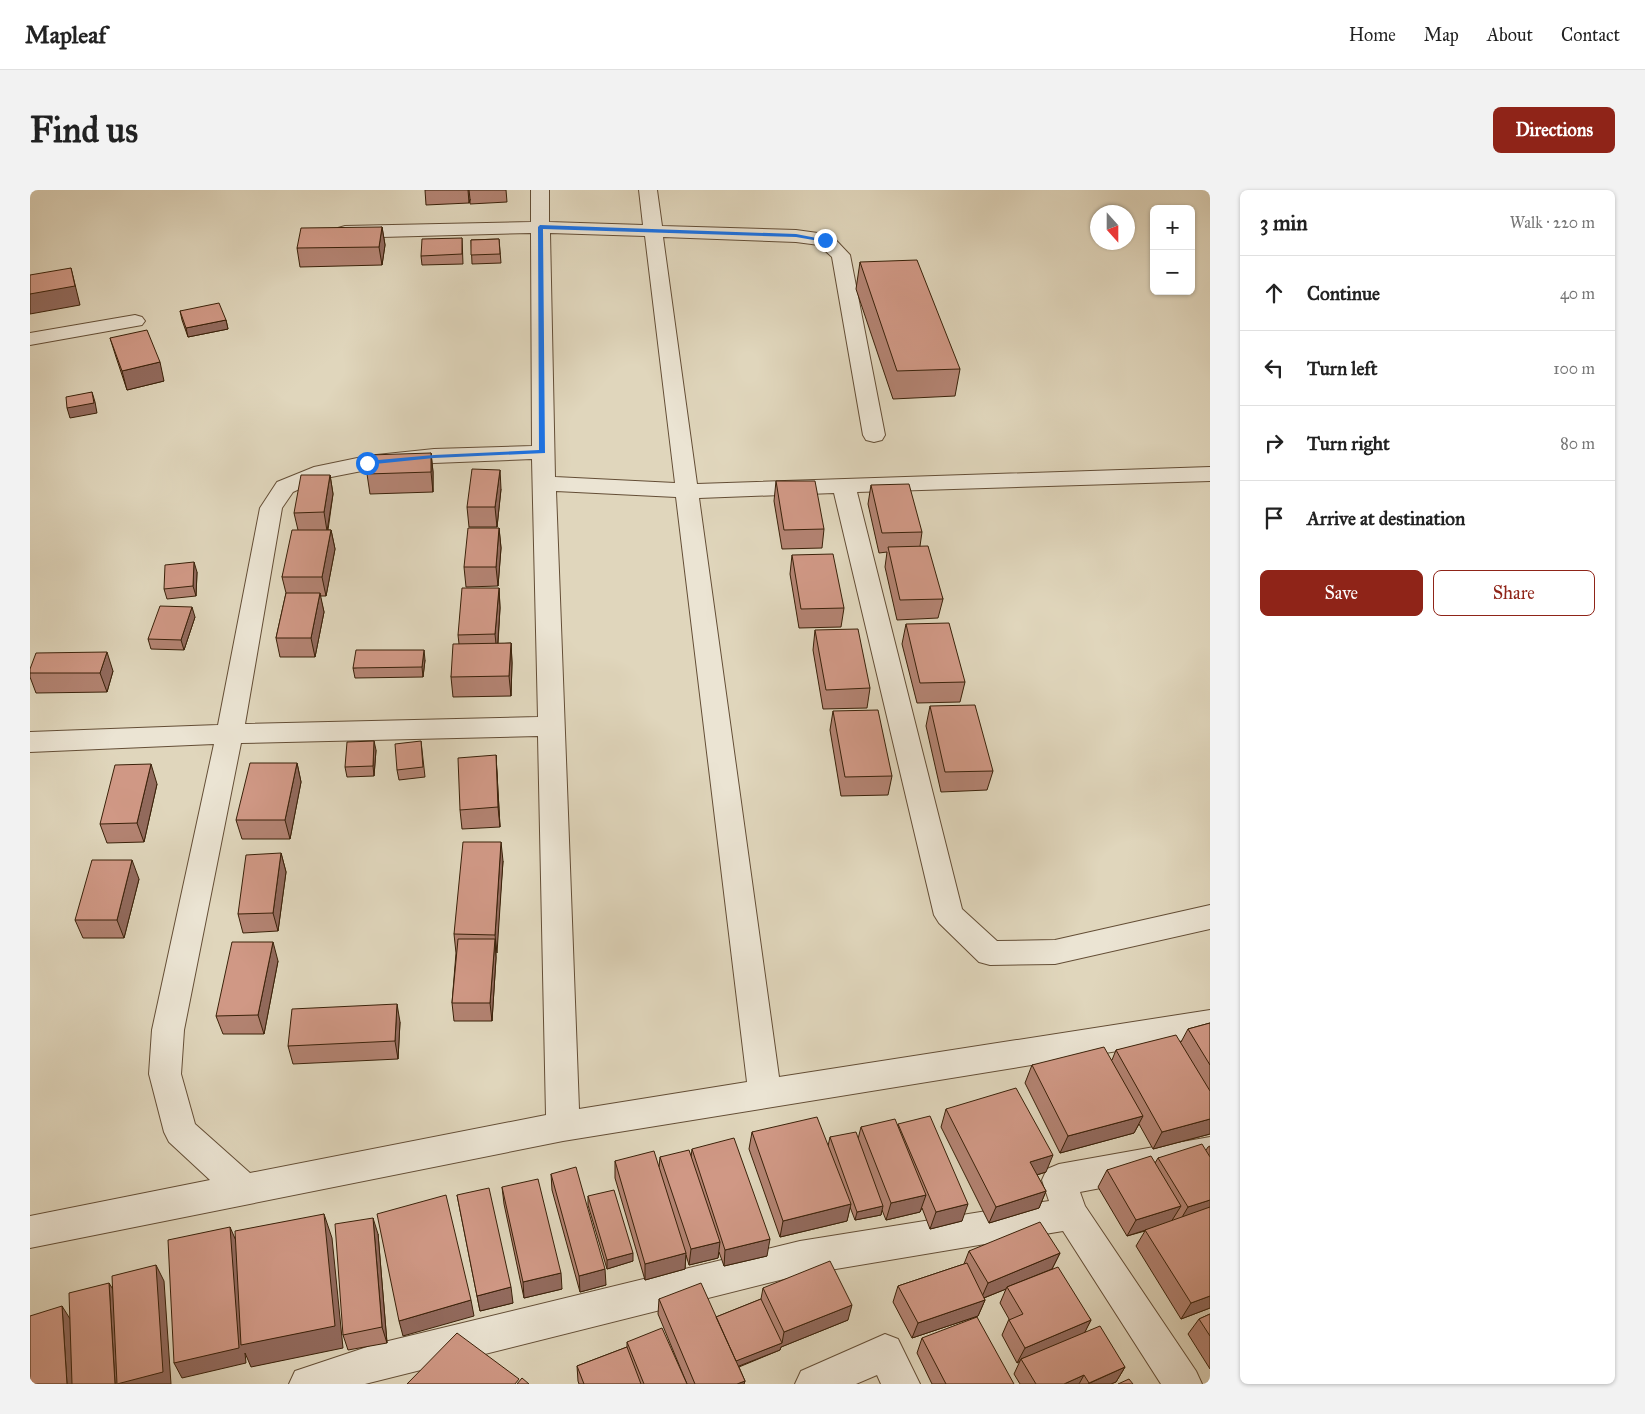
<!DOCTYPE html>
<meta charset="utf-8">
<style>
:root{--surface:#fff;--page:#f2f2f2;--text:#222;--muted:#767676;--line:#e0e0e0;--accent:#8f2418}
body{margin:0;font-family:"IM FELL Great Primer",serif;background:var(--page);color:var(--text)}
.controls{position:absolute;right:15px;top:15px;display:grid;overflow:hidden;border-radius:8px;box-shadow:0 1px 4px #0004}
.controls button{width:45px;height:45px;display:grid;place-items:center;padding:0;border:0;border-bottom:1px solid var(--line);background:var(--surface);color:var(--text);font:25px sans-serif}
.compass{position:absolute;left:1060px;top:15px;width:45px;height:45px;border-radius:50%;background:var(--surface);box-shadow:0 1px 4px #0004;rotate:159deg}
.stop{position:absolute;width:15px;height:15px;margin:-11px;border:4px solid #1a73e8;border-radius:50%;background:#fff}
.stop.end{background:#1a73e8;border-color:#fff;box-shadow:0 1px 5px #0008}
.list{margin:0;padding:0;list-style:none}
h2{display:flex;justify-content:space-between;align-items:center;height:65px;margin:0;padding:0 20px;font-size:21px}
h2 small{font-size:16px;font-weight:400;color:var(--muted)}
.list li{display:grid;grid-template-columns:32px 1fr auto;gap:15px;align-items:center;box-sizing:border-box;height:75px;padding:0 20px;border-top:1px solid var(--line)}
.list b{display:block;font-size:19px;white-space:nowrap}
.list em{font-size:16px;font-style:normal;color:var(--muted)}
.actions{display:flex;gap:10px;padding:15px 20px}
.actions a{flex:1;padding:11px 0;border:1px solid var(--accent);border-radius:8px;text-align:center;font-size:18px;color:var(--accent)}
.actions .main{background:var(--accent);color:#fff}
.icon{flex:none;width:28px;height:28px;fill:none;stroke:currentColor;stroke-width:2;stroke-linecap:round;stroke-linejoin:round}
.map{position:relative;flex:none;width:1180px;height:1194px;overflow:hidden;border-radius:8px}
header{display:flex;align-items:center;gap:30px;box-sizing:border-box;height:70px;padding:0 25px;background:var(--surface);border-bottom:1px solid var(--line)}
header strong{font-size:24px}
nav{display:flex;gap:28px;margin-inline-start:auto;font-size:18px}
.intro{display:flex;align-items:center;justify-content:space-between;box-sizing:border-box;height:120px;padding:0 30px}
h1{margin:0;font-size:35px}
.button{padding:12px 22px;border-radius:8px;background:var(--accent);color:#fff;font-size:18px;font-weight:700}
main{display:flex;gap:30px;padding:0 30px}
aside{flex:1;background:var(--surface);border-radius:8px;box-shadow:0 1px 4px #0004}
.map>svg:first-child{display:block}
</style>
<header>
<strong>Mapleaf</strong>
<nav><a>Home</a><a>Map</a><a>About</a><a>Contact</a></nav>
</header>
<div class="intro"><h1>Find us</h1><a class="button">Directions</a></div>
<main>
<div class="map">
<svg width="1180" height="1194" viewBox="0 0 1180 1194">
<rect width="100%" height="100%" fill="#e0d6bc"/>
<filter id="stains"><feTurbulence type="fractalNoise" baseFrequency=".004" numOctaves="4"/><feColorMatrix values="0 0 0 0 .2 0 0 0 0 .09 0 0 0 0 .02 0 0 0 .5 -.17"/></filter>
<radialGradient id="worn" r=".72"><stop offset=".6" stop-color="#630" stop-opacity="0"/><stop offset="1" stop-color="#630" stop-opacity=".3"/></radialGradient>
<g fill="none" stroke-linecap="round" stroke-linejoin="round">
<defs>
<path id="minor" d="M 501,0 L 519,0 L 519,32 L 613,35 L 609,0 L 627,0 L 632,36 L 766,40 L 795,44 L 802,46 L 820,65 L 855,245 L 852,250 L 844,252 L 836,250 L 833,245 L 802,67 L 789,55 L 766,52 L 633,47 L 667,294 L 1180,277 L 1180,291 L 827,302 L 932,719 L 967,751 L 1025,750 L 1180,715 L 1180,739 L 1025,774 L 960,775 L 949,772 L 909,733 L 904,725 L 804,303 L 669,308 L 749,887 L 1180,820 L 1180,846 L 533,951 L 0,1058 L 0,1026 L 180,990 L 139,952 L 134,942 L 119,884 L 122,840 L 184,554 L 0,562 L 0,542 L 188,535 L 230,318 L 247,292 L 284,277 L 337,266 L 404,259 L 502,256 L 501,43 L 315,48 L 308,46 L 306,42 L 308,38 L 315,36 L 501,32 ZM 520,43 L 615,46 L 645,293 L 525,287 ZM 502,269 L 508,527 L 215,534 L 252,318 L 263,302 L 291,289 L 337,280 L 404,273 ZM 526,301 L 646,307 L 717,892 L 549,919 ZM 508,546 L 516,925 L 220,983 L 165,934 L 151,884 L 154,840 L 211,553 Z
M 105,125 L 112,127 L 115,131 L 112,135 L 0,155 L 0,143 Z
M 1180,947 L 1180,977 L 1050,1002 L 1055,1016 L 1166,1181 L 1172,1194 L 1131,1194 L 1033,1041 L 770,1085 L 335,1194 L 259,1194 L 265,1181 L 346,1154 L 770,1051 L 1019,1011 L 1012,990 L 1017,979 L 1029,974 Z
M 855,1144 L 868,1149 L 890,1194 L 851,1194 L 847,1185 L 826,1194 L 765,1194 L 771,1181 Z"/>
</defs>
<use href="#minor" stroke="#644e36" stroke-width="2"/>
<use href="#minor" fill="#ebe4d3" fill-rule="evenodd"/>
</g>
<path fill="#b38372" stroke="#3a2109" d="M 395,0 L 476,0 L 477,12 L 440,14 L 440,9 L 439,13 L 396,15 Z
M 352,37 L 355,55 L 352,75 L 270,77 L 267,58 Z
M 432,48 L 433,74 L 392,75 L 391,66 Z
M 469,49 L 471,73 L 442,74 L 441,50 Z
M 830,72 L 930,179 L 925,206 L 863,209 L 826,99 Z
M 150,121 L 196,130 L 198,139 L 158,147 L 152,130 Z
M 80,148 L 134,191 L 97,200 L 86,167 Z
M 401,263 L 403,282 L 403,302 L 340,304 L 337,284 Z
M 300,285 L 303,304 L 298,340 L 301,340 L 305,359 L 296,406 L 290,406 L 294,422 L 285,467 L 250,467 L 246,448 L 256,403 L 252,387 L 268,340 L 264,323 Z
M 746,291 L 794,339 L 792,358 L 752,359 L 744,311 Z
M 841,295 L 892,342 L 890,356 L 913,409 L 908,428 L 867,430 L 855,377 L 857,362 L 849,363 L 838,314 Z
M 471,299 L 467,337 L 439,337 L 437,317 Z
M 469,338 L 471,358 L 468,396 L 436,397 L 434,377 Z
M 762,365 L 814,418 L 811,437 L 769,438 L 760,384 Z
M 167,382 L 166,406 L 137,409 L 134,399 Z
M 469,398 L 470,418 L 468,454 L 481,453 L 482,473 L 481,506 L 423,507 L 421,487 L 429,454 L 428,445 Z
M 165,427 L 154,460 L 121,459 L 118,449 Z
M 876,434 L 935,492 L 930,512 L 887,513 L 872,454 Z
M 785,440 L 840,498 L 837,518 L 793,519 L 783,460 Z
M 395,470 L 393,487 L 325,488 L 323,478 Z
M 0,479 L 83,481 L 77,502 L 6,503 L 0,487 Z
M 900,516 L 963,581 L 957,600 L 911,602 L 896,536 Z
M 803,521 L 862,586 L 858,605 L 811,606 L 800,540 Z
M 391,551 L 395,587 L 369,590 L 367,580 Z
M 346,560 L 344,586 L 317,587 L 315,577 Z
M 466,565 L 470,637 L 432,639 L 430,620 Z
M 267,573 L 271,592 L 260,649 L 212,649 L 206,630 Z
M 127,594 L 114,652 L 77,653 L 70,634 Z
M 251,663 L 256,682 L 248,741 L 213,743 L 208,724 Z
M 473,671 L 466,763 L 466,768 L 462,831 L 424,831 L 422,813 L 426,763 L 424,744 Z
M 109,689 L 94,748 L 53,748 L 45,730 Z
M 248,771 L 234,844 L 193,844 L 186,826 Z
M 370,832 L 368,869 L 263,874 L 258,856 Z
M 1180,833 L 1180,944 L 1123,959 L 1109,934 L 1104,943 L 1030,963 L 995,893 L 1002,875 L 1082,870 L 1086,860 L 1151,852 L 1158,839 Z
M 916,919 L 1016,982 L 1007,985 L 1016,1001 L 1009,1018 L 959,1033 L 911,937 Z
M 868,934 L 932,1031 L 900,1039 L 892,1018 L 890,1022 L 856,1030 L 852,1020 L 851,1025 L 825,1030 L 820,1017 L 817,1031 L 750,1047 L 719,959 L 722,942 L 798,956 L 800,947 L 828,949 L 831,937 L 868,936 Z
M 1180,956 L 1180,1118 L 1151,1129 L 1106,1056 L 1115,1041 L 1097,1046 L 1068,997 L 1077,980 L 1125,973 L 1128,968 L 1176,960 L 1178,957 Z
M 662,959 L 737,1066 L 694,1076 L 689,1062 L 688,1068 L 659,1075 L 656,1065 L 655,1079 L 615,1090 L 585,988 L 585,971 L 629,977 L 630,967 L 661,967 Z
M 521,984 L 576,1095 L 550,1102 L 522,1000 Z
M 472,997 L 532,1099 L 494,1108 L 474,1014 Z
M 427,1005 L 483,1113 L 450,1121 Z
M 558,1006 L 603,1071 L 577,1079 L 558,1015 Z
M 348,1044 L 357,1153 L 318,1160 L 313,1145 Z
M 939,1061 L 1030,1063 L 1022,1079 L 1061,1130 L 1054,1143 L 1095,1177 L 1086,1192 L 1081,1194 L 990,1194 L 984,1184 L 990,1171 L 987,1173 L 972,1145 L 979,1129 L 970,1113 L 976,1099 L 954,1108 L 955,1110 L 948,1126 L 882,1148 L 863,1112 L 868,1096 L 934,1074 Z
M 733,1098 L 818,1130 L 751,1157 L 750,1160 L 709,1177 L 715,1191 L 714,1194 L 657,1194 L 628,1124 L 629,1109 L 686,1127 L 731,1109 Z
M 1180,1124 L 1180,1179 L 1158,1144 L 1169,1129 Z
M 892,1148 L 984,1194 L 902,1194 L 887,1163 Z
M 597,1152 L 657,1194 L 549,1194 L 548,1191 L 547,1176 L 597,1157 Z"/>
<path fill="#926a5d" stroke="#3a2109" d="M 438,0 L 439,0 L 440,9 L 439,13 Z
M 352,37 L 355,55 L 352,75 L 349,57 Z
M 41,78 L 50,115 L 0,124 L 0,104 Z
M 196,130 L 198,139 L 158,147 L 156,138 Z
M 130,172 L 134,191 L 97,200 L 92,181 Z
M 62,202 L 65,212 L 67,223 L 40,228 L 37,218 Z
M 401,263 L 403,282 L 403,302 L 401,282 Z
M 470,280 L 471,299 L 467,337 L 465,317 Z
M 300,285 L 303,304 L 297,341 L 294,322 Z
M 469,338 L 471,358 L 468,396 L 466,377 Z
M 301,340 L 305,359 L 296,406 L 292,387 Z
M 164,372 L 167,382 L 166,406 L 163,396 Z
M 469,398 L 470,418 L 467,464 L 465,444 Z
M 290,403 L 294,422 L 285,467 L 281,448 Z
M 162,417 L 165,427 L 154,460 L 151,450 Z
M 481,453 L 482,473 L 481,506 L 479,486 Z
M 394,460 L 395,470 L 393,487 L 392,477 Z
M 77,462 L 83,481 L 77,502 L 70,483 Z
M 344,551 L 346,560 L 344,586 L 343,576 Z
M 466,565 L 467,584 L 470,637 L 468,617 Z
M 267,573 L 271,592 L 260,649 L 255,630 Z
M 121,574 L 127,594 L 114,652 L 107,633 Z
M 471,652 L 473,671 L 467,763 L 465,745 Z
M 251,663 L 256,682 L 248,741 L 243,723 Z
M 102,670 L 109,689 L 94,748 L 87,730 Z
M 465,749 L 466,768 L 462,831 L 460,813 Z
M 243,752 L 248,771 L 234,844 L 228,825 Z
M 367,814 L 370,832 L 368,869 L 365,851 Z
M 1113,926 L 1104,943 L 1030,963 L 1038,946 Z
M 1180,929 L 1180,944 L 1123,959 L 1132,942 Z
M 1023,965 L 1016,982 L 993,989 L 1000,972 Z
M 1016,1001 L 1009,1018 L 959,1033 L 966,1017 Z
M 896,1005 L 890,1022 L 856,1030 L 861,1013 Z
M 1180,1010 L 1180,1023 L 1148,1034 L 1158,1017 Z
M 821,1014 L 817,1031 L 750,1047 L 753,1031 Z
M 938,1014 L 932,1031 L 900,1039 L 906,1022 Z
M 853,1016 L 851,1025 L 825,1030 L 827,1022 Z
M 1151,1016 L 1141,1032 L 1097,1046 L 1106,1030 Z
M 294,1024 L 302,1048 L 313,1158 L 221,1177 L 215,1163 L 216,1173 L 152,1188 L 144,1173 L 200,1037 L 207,1053 Z
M 343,1028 L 348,1044 L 357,1153 L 352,1137 Z
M 740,1049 L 737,1066 L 694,1076 L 695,1060 Z
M 690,1052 L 688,1068 L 659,1075 L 661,1059 Z
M 603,1063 L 603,1071 L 577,1079 L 577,1070 Z
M 656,1063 L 655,1079 L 615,1090 L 615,1074 Z
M 1030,1063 L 1022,1079 L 977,1097 L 976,1099 L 951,1109 L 958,1093 Z
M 126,1075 L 134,1091 L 141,1194 L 85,1194 L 79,1093 L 89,1109 Z
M 575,1079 L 576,1095 L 550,1102 L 549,1086 Z
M 531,1083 L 532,1099 L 494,1108 L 493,1092 Z
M 481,1097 L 483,1113 L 450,1121 L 447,1106 Z
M 1180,1106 L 1180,1118 L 1151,1129 L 1161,1113 Z
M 441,1110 L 444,1126 L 373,1146 L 369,1131 Z
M 955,1110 L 948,1126 L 882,1148 L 888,1133 Z
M 822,1115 L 818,1130 L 751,1157 L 750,1160 L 704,1178 L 705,1171 L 752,1153 L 754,1142 Z
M 32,1116 L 42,1132 L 47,1194 L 37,1194 Z
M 1061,1130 L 1053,1146 L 991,1169 L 990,1171 L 987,1173 L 995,1158 Z
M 1095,1177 L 1086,1192 L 1081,1194 L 1058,1194 Z
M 1054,1185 L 1049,1194 L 1034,1194 Z
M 715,1191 L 714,1194 L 707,1194 Z"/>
<path fill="#d09885" stroke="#3a2109" d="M 352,37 L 349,57 L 267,58 L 271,38 Z
M 432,48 L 432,64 L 391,66 L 392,49 Z
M 469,49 L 470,64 L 441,65 L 441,50 Z
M 887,70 L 930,179 L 867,181 L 830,72 Z
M 41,78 L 45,96 L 0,104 L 0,85 Z
M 189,113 L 196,130 L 156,138 L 150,121 Z
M 117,140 L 130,172 L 92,181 L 80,148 Z
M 62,202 L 64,213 L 37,218 L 36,207 Z
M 401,263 L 401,282 L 337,284 L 339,265 Z
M 442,279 L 470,280 L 465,317 L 437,317 Z
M 271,285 L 300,285 L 294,322 L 264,323 Z
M 746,291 L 785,291 L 794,339 L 754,340 Z
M 879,294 L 892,342 L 852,343 L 841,295 Z
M 438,338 L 469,338 L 466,377 L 434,377 Z
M 262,340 L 301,340 L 292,387 L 252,387 Z
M 898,356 L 913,409 L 870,410 L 858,357 Z
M 803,364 L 814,418 L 771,419 L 762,365 Z
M 164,372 L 163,396 L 134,399 L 135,375 Z
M 432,398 L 469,398 L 465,444 L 428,445 Z
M 256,403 L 290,403 L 281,448 L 246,448 Z
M 130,416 L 162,417 L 151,450 L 118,449 Z
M 919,433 L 935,492 L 890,493 L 876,434 Z
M 828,439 L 840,498 L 796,500 L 785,440 Z
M 481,453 L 479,486 L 421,487 L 423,454 Z
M 326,460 L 394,460 L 392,477 L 323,478 Z
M 77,462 L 70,483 L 0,483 L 0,479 L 6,463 Z
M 945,515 L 963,581 L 915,582 L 900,516 Z
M 848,520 L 862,586 L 815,587 L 803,521 Z
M 344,551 L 343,576 L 315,577 L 317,552 Z
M 391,551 L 393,577 L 367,580 L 365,554 Z
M 466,565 L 468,617 L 430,620 L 428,568 Z
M 220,573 L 267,573 L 255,630 L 206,630 Z
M 121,574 L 107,633 L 70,634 L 85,575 Z
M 433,652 L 471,652 L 465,745 L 424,744 Z
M 251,663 L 243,723 L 208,724 L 216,665 Z
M 62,670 L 102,670 L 87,730 L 45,730 Z
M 428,749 L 465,749 L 460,813 L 422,813 Z
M 202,752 L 243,752 L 228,825 L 186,826 Z
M 367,814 L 365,851 L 258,856 L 262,819 Z
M 1180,833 L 1180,875 L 1158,839 Z
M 1146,845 L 1180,901 L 1180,929 L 1132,942 L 1086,860 Z
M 1074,857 L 1113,926 L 1038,946 L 1002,875 Z
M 986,898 L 1023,965 L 1000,972 L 1016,1001 L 966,1017 L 916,919 Z
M 900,926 L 938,1014 L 906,1022 L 868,934 Z
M 787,927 L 821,1014 L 753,1031 L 722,942 Z
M 865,929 L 896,1005 L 861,1013 L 831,937 Z
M 826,942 L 853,1016 L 827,1022 L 800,947 Z
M 704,948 L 740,1049 L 695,1060 L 662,959 Z
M 1172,954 L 1180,967 L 1180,1010 L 1158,1017 L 1128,968 Z
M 659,960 L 690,1052 L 661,1059 L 630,967 Z
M 624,961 L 656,1063 L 615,1074 L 585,971 Z
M 1121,966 L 1151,1016 L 1106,1030 L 1077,980 Z
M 546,977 L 575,1079 L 549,1086 L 521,984 Z
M 508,989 L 531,1083 L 493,1092 L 472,997 Z
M 459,998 L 481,1097 L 447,1106 L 427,1005 Z
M 584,1000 L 603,1063 L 577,1070 L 558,1006 Z
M 416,1005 L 441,1110 L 369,1131 L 347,1024 Z
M 1180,1017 L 1180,1106 L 1161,1113 L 1115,1040 Z
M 294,1024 L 305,1136 L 211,1155 L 205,1041 Z
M 343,1028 L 352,1137 L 313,1145 L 305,1034 Z
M 1010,1032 L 1030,1063 L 958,1093 L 939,1061 Z
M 200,1037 L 209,1158 L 144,1173 L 138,1050 Z
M 800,1071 L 822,1115 L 754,1142 L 733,1098 Z
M 937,1073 L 955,1110 L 888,1133 L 868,1096 Z
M 126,1075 L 133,1182 L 87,1194 L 82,1086 Z
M 1028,1077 L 1061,1130 L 995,1158 L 979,1130 L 993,1124 L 977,1097 Z
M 79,1093 L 85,1194 L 42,1194 L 39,1103 Z
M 671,1093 L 715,1191 L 707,1194 L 665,1194 L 629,1109 Z
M 731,1109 L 752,1153 L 706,1171 L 686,1127 Z
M 32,1116 L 37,1194 L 0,1194 L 0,1126 Z
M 1180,1124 L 1180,1146 L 1169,1129 Z
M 947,1127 L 984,1194 L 916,1194 L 892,1148 Z
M 1070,1136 L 1095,1177 L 1059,1193 L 1054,1185 L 1034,1194 L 1006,1194 L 991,1169 Z
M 632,1138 L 657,1194 L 614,1194 L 597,1152 Z
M 427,1143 L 489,1189 L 485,1194 L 377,1194 Z
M 597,1157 L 611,1194 L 554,1194 L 547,1176 Z
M 492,1188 L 499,1194 L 487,1194 Z
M 1099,1189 L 1103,1194 L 1088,1194 Z"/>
<path fill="#1a73e8" d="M 510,35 L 766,44 L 797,50 L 795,52 L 766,47 L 513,39 L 515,263 L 404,268 L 335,275 L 335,272 L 337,271 L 404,265 L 509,260 L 508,37 Z"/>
<rect width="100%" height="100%" filter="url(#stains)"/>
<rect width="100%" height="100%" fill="url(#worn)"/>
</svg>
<div class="controls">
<button>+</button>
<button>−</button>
</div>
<svg class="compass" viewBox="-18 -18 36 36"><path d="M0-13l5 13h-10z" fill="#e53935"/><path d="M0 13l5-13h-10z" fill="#767676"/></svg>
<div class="stop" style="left:337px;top:273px"></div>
<div class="stop end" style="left:795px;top:50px"></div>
</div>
<aside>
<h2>3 min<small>Walk · 220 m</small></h2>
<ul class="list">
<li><svg class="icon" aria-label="ahead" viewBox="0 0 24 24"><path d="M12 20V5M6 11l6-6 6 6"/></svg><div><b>Continue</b></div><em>40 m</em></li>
<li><svg class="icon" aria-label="left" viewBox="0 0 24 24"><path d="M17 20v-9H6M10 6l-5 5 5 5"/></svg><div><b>Turn left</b></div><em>100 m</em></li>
<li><svg class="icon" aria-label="right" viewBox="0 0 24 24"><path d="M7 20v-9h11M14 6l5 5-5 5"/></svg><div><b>Turn right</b></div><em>80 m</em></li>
<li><svg class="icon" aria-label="arrive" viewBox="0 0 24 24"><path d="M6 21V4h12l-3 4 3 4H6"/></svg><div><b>Arrive at destination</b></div></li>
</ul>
<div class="actions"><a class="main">Save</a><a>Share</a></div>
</aside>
</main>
